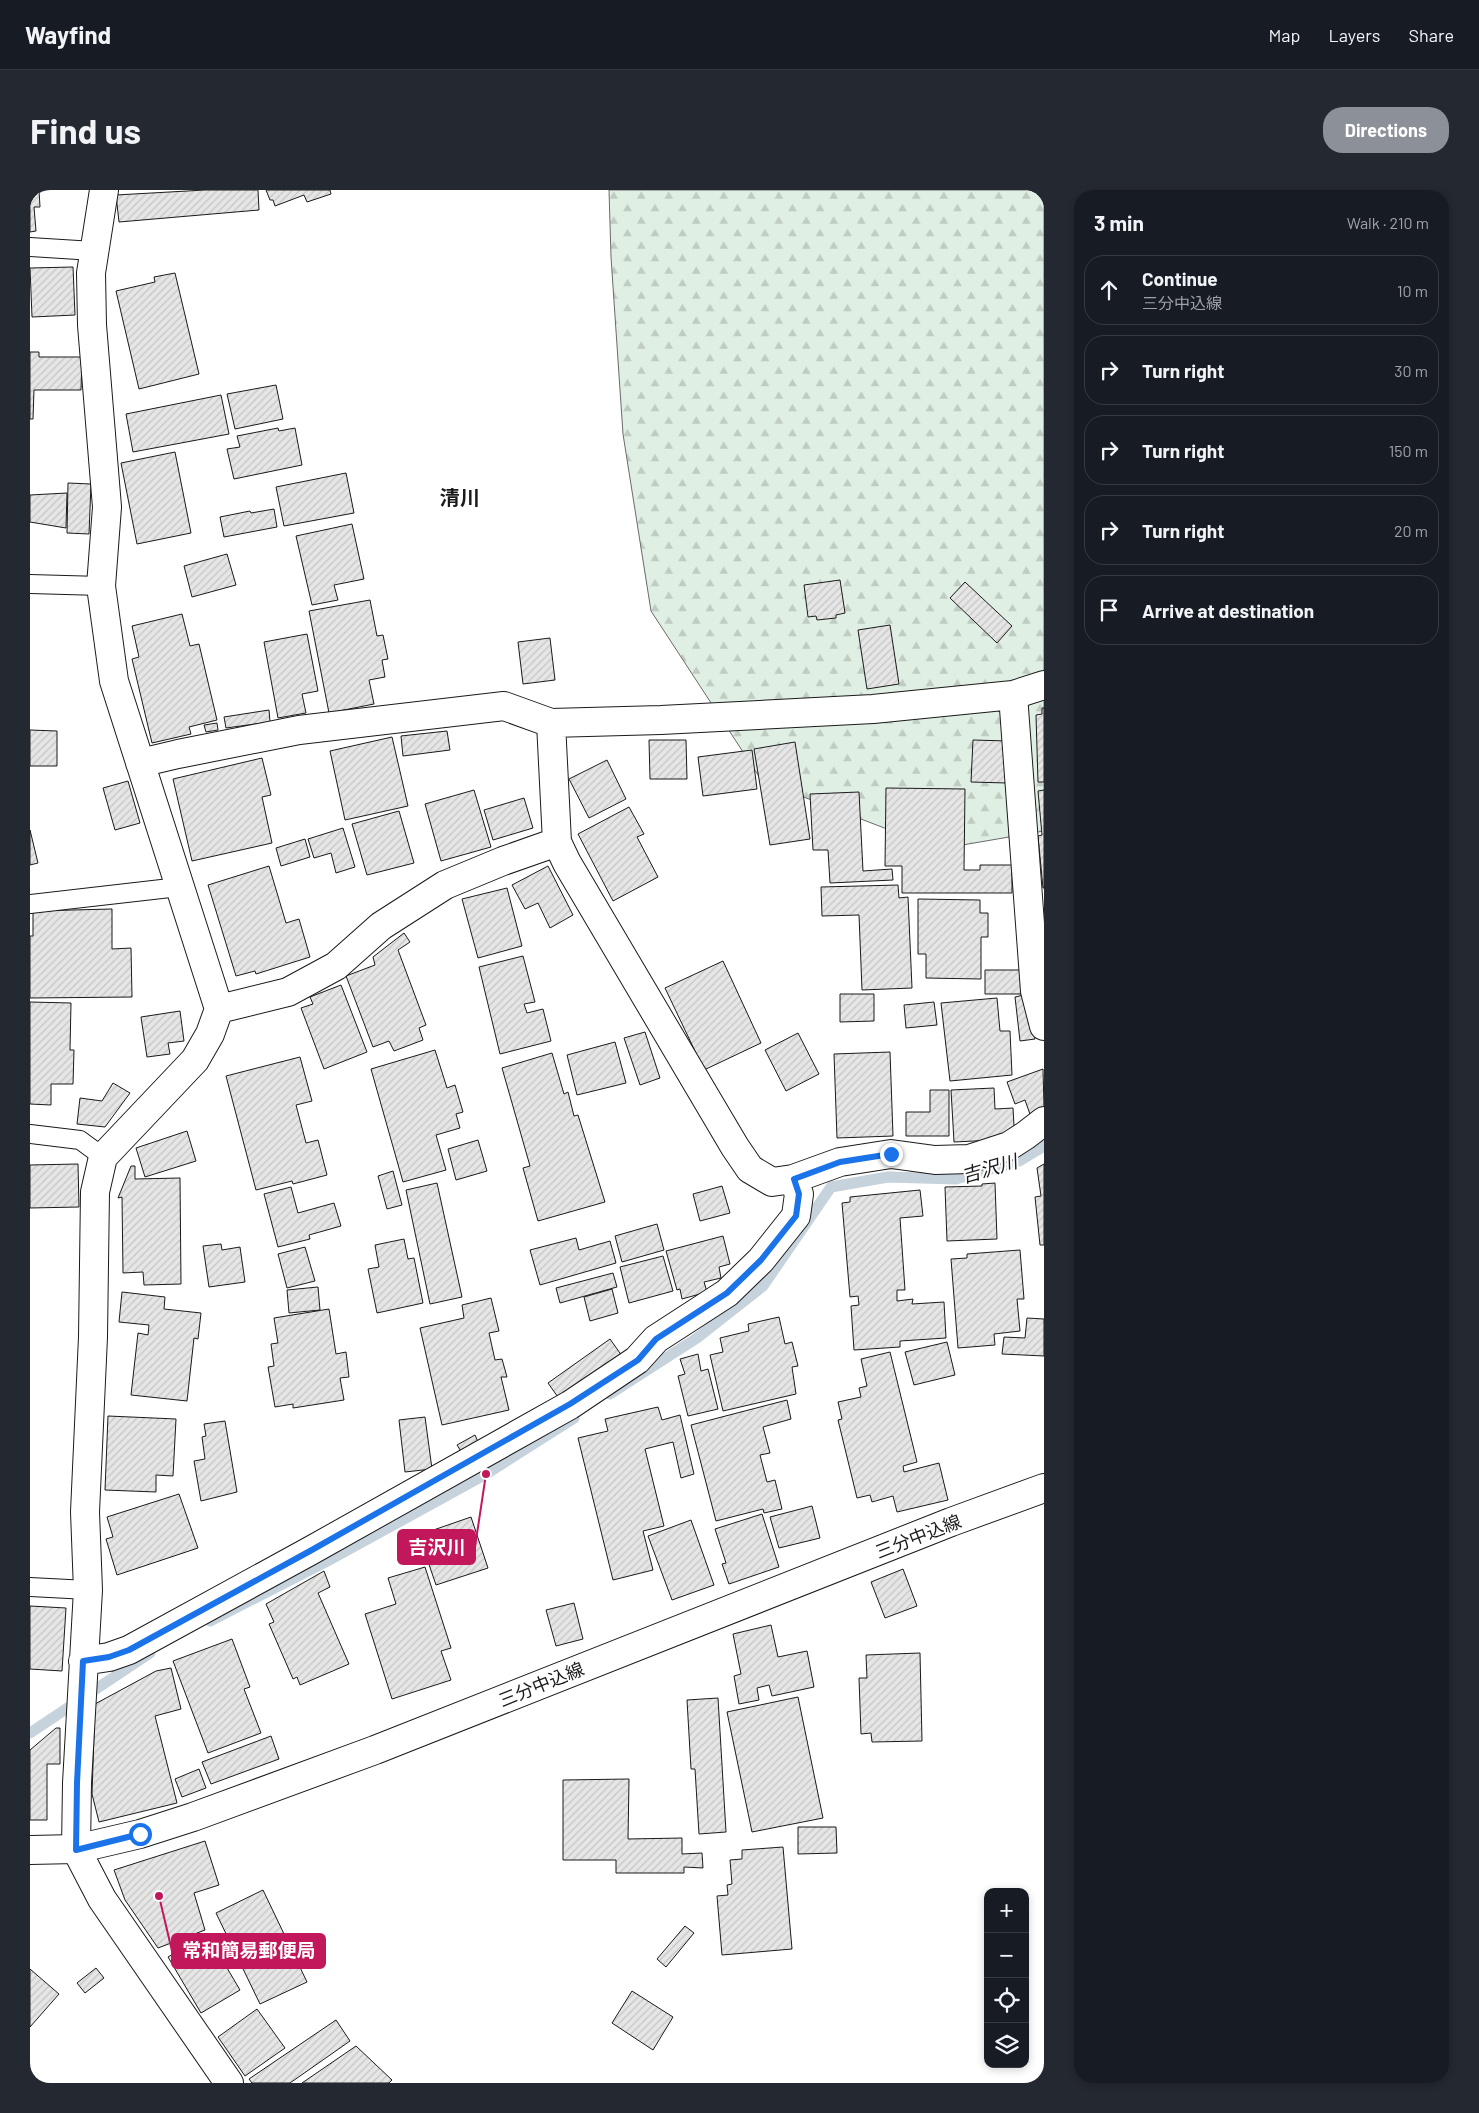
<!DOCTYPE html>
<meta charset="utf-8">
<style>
:root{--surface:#171b24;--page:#242831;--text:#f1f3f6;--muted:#9ea1a6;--line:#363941;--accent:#8c9099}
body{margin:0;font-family:Barlow,"Noto Sans JP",sans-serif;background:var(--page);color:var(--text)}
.controls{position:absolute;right:15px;bottom:15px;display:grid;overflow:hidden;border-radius:10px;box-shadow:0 2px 8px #0003}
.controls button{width:45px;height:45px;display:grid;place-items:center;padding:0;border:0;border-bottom:1px solid var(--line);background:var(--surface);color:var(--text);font:25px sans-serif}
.stop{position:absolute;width:15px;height:15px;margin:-11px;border:4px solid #1a73e8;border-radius:50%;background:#fff}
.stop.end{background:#1a73e8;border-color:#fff;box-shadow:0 1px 5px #0008}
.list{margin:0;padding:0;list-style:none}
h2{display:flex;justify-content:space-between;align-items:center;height:65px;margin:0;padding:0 20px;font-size:21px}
h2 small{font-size:16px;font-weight:400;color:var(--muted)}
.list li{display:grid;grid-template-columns:32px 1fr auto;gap:15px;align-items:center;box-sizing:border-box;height:70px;margin:0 10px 10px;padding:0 10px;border:1px solid var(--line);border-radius:20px}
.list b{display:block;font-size:19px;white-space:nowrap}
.list p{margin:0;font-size:16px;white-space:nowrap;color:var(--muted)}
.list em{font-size:16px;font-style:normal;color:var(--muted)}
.icon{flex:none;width:28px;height:28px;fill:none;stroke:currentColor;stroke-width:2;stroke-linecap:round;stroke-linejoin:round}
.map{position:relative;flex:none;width:1014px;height:1893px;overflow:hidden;border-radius:20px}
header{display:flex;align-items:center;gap:30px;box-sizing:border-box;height:70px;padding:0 25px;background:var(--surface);border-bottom:1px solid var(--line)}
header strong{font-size:24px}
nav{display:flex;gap:28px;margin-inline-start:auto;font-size:18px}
.intro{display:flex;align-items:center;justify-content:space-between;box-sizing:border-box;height:120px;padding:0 30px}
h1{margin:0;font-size:35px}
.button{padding:12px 22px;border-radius:20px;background:var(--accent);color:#fff;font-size:18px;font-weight:700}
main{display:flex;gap:30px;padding:0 30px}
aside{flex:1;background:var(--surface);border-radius:20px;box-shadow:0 2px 8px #0003}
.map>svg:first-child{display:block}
</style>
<header>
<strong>Wayfind</strong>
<nav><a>Map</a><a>Layers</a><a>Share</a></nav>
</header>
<div class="intro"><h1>Find us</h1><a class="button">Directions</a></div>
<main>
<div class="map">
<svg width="1014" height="1893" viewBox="0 0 1014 1893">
<defs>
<pattern id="forest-firs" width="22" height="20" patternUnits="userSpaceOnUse" patternTransform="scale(1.25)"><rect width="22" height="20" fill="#e0efe3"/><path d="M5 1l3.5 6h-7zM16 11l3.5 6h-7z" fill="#c0ccc2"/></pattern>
<pattern id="building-hatch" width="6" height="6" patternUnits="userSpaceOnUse" patternTransform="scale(1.25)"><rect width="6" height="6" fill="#e6e6e6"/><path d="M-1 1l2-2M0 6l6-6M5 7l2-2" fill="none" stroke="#c5c5c5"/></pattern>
</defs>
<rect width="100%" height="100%" fill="#fff"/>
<path fill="url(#forest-firs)" stroke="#6a6a6a" d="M 579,0 L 1014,0 L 1014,641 L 909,659 L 732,591 L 621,421 L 593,244 L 581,67 Z"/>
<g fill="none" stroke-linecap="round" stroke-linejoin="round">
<path stroke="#c6d2dc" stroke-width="11" d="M 580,1204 L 667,1148 L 733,1096 L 801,997 L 858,987 L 926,989 L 989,971 L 1014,956
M 180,1431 L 303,1368 L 456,1284 L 544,1228
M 0,1543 L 120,1463"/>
</g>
<path fill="url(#building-hatch)" stroke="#1a1a1a" d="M 0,0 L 9,0 L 10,17 L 4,17 L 6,41 L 0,42 Z
M 175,0 L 228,0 L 229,20 L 89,32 L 86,5 Z
M 236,0 L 300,0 L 301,4 L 277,12 L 274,5 L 245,16 L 243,10 L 240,10 Z
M 43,77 L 45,125 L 2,127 L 0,78 Z
M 145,83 L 169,184 L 109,199 L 86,101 L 125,92 L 124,87 Z
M 0,162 L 9,162 L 9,167 L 52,167 L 51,200 L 4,200 L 3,229 L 0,229 Z
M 246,195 L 253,229 L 205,239 L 197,204 Z
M 191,205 L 199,244 L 103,262 L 96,224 Z
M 248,238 L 249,241 L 265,238 L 272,275 L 204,289 L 197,259 L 210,257 L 207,246 Z
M 145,262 L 161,343 L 107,354 L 91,273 Z
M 316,283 L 324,323 L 254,336 L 246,297 Z
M 38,293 L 61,294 L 59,344 L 37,343 Z
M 37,303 L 36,338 L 0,332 L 0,305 Z
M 244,319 L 247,337 L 194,347 L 190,327 L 220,321 L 221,323 Z
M 322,334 L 334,389 L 304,395 L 308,410 L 282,415 L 266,346 Z
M 197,364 L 206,395 L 162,407 L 154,376 Z
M 810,390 L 815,423 L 806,425 L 806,428 L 787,430 L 786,426 L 778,427 L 774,395 Z
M 935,392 L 982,436 L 967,453 L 920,408 Z
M 340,410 L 347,446 L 353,445 L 358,469 L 352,470 L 355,487 L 339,490 L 344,514 L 299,523 L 279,421 Z
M 152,424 L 160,456 L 169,454 L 187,530 L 159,537 L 161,544 L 122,553 L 102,469 L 109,467 L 102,436 Z
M 860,435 L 869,494 L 837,499 L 828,440 Z
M 277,444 L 288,501 L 272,504 L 276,523 L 248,528 L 234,452 Z
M 520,448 L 525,490 L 493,494 L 488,452 Z
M 1012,518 L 1014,518 L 1014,592 L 1008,592 L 1006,525 L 1012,524 Z
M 239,520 L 240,532 L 196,538 L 194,527 Z
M 187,533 L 188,540 L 176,542 L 174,535 Z
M 0,540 L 27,541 L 27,576 L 0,576 Z
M 417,541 L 420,560 L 373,566 L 371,546 Z
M 362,547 L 378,616 L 315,630 L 300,561 Z
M 619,550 L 656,550 L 657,589 L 620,589 Z
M 943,550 L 978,551 L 977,593 L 941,592 Z
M 765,552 L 780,649 L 740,655 L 724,559 Z
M 722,560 L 727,599 L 673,606 L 668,567 Z
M 232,568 L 241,605 L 232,607 L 242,653 L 162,671 L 143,589 Z
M 577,570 L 596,609 L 559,628 L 539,589 Z
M 98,591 L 110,633 L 85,640 L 73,598 Z
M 856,598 L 935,599 L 934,680 L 950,680 L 950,675 L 982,675 L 982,703 L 872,703 L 872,676 L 855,676 Z
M 444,600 L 461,657 L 411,671 L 395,614 Z
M 1014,600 L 1014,698 L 1013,698 L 1008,646 L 1012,645 L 1008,601 Z
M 829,602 L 833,681 L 862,679 L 863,690 L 800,693 L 798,660 L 783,660 L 780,604 Z
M 494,608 L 503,638 L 463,650 L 454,620 Z
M 599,617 L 614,644 L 607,647 L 628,687 L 583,711 L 548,644 Z
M 369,621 L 384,673 L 337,685 L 322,634 Z
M 313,638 L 325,677 L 306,683 L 301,663 L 284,668 L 278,649 Z
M 0,640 L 8,673 L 0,675 Z
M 275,649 L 280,667 L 251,676 L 246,658 Z
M 239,676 L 256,733 L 269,729 L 280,767 L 226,784 L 225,781 L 206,786 L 178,695 Z
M 518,676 L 543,725 L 520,738 L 508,713 L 495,719 L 482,695 Z
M 868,695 L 869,708 L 878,707 L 882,798 L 832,800 L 829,725 L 792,726 L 791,697 Z
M 477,698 L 492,756 L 448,768 L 432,709 Z
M 888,709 L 950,710 L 950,723 L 958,723 L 958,747 L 951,747 L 951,789 L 896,788 L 896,764 L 888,764 Z
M 82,719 L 82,759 L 101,758 L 102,807 L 0,808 L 0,746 L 3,746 L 3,721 Z
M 374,743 L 380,752 L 368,760 L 396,835 L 389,838 L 393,850 L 364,861 L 359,851 L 343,857 L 316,786 L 345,775 L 343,767 Z
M 493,766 L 505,812 L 494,814 L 497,823 L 513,819 L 521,851 L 470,864 L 449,777 Z
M 693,771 L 731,853 L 674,880 L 635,798 Z
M 955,780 L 995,780 L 995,804 L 955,804 Z
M 311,795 L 337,862 L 294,879 L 271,818 L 283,814 L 280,807 Z
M 810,804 L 844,804 L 844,831 L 810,832 Z
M 998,804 L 1005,849 L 990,851 L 985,807 Z
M 967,808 L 970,841 L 980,841 L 982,885 L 920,891 L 911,813 Z
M 0,812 L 41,813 L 40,860 L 44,860 L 43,894 L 21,894 L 21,915 L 0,914 Z
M 904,812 L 907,835 L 876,838 L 874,815 Z
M 150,821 L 154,851 L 138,853 L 140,864 L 117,867 L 111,827 Z
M 615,842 L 630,888 L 610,895 L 594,848 Z
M 768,843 L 789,884 L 756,901 L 735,860 Z
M 585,852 L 596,893 L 547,905 L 537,865 Z
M 405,860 L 417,898 L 425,895 L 433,922 L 426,924 L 430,938 L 406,945 L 416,980 L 373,992 L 341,879 Z
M 860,862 L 863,946 L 807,948 L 804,864 Z
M 522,863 L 534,904 L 538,902 L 544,926 L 548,925 L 575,1012 L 508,1031 L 493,978 L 500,976 L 472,878 Z
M 270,867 L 282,911 L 266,915 L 276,953 L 288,950 L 297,985 L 263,994 L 262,991 L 226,1000 L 196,886 Z
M 1013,879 L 1014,917 L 1001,927 L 995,910 L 985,914 L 977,892 Z
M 83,893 L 100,903 L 75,937 L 47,934 L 50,908 L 72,911 Z
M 964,898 L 965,919 L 983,918 L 984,936 L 964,950 L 924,952 L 921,900 Z
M 900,900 L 919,900 L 919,946 L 876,946 L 876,922 L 900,922 Z
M 157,941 L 166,971 L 115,987 L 106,958 Z
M 448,950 L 457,981 L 426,990 L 418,959 Z
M 48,974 L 49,1017 L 0,1018 L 0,975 Z
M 1014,974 L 1014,1055 L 1010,1055 L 1005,1007 L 1011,1006 L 1007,978 Z
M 101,976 L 105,976 L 105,989 L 150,988 L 151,1094 L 114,1095 L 113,1082 L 93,1083 L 92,1007 L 88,1008 Z
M 363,981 L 372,1015 L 357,1019 L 348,986 Z
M 407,993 L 432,1107 L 400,1114 L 376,1000 Z
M 965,993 L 967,1049 L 917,1051 L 915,997 L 952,996 L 952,994 Z
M 692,996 L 700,1023 L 670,1031 L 663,1004 Z
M 261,997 L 268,1023 L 304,1013 L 311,1036 L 279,1045 L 280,1049 L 248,1057 L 234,1004 Z
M 890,1000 L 893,1026 L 870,1028 L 875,1100 L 867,1100 L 867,1111 L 883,1109 L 882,1114 L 914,1112 L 916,1148 L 870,1151 L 870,1157 L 824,1160 L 821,1116 L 829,1115 L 828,1106 L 820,1107 L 812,1013 L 820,1012 L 820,1007 Z
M 627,1034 L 634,1060 L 592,1072 L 585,1046 Z
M 693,1046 L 700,1074 L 689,1077 L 691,1088 L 674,1092 L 677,1102 L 652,1109 L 650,1099 L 647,1100 L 636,1061 Z
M 546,1048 L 549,1060 L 580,1051 L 586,1073 L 510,1095 L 500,1060 Z
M 374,1049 L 378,1069 L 384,1068 L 393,1113 L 347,1123 L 338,1079 L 349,1077 L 345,1055 Z
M 191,1054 L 192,1060 L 210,1057 L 215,1092 L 179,1097 L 173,1056 Z
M 275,1057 L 285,1091 L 257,1098 L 248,1064 Z
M 990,1060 L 994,1109 L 987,1109 L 990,1141 L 964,1144 L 965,1155 L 928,1158 L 921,1069 L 937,1068 L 937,1064 Z
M 633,1066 L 643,1101 L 599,1113 L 590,1077 Z
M 583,1083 L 587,1097 L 530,1113 L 526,1098 Z
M 288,1097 L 290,1120 L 259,1123 L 257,1100 Z
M 582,1099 L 588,1123 L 560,1131 L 554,1107 Z
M 92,1102 L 135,1107 L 134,1119 L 171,1123 L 168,1149 L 164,1148 L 157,1211 L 101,1205 L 108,1143 L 118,1145 L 119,1135 L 89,1132 Z
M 461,1108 L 469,1141 L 459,1143 L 465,1170 L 472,1169 L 477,1187 L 471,1187 L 479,1220 L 412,1235 L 390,1138 L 434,1128 L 432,1115 Z
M 299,1119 L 306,1164 L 316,1162 L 319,1187 L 310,1188 L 314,1210 L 263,1218 L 263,1214 L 245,1217 L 238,1177 L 244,1176 L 241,1154 L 248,1153 L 244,1128 Z
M 749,1127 L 755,1154 L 762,1152 L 768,1176 L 762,1177 L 766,1204 L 693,1221 L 680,1165 L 693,1162 L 690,1148 L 719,1141 L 718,1134 Z
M 997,1128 L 1014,1129 L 1014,1166 L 972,1164 L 974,1147 L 995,1148 Z
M 580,1149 L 592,1166 L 530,1210 L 518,1193 Z
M 917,1152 L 925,1185 L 884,1195 L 875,1162 Z
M 860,1162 L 887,1272 L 873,1276 L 874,1282 L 909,1273 L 918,1310 L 867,1322 L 863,1306 L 842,1312 L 840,1305 L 827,1308 L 808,1230 L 812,1229 L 808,1212 L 831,1207 L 829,1198 L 837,1196 L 831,1169 Z
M 668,1164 L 671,1181 L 678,1179 L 688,1219 L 658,1226 L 648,1186 L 655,1184 L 650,1169 Z
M 757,1210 L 761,1229 L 733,1237 L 740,1263 L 730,1265 L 737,1292 L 745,1290 L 752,1319 L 734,1323 L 733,1319 L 686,1331 L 661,1235 Z
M 628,1217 L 632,1230 L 650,1225 L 664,1284 L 651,1288 L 643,1252 L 615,1259 L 634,1336 L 613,1341 L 623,1380 L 583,1390 L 548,1248 L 578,1241 L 575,1229 Z
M 78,1226 L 146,1229 L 143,1286 L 126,1285 L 126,1302 L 75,1300 Z
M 395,1227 L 402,1279 L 375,1282 L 369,1230 Z
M 195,1231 L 207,1302 L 171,1311 L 164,1271 L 175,1269 L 172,1247 L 176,1246 L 174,1234 Z
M 445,1245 L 449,1254 L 432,1263 L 427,1255 Z
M 149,1304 L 168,1358 L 87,1385 L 76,1349 L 83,1347 L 77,1327 Z
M 782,1316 L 790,1348 L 749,1358 L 740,1327 Z
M 732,1324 L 749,1377 L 699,1394 L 692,1374 L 696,1373 L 685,1339 Z
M 441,1327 L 458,1378 L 406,1395 L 389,1345 Z
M 661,1330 L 684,1395 L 642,1410 L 618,1346 Z
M 395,1377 L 421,1458 L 411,1461 L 421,1490 L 362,1509 L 335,1424 L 366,1414 L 358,1388 Z
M 873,1379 L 887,1416 L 855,1428 L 841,1392 Z
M 294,1381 L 300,1397 L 288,1403 L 319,1474 L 270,1495 L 267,1487 L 263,1489 L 239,1434 L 244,1432 L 236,1414 Z
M 544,1413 L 553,1449 L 526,1456 L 516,1420 Z
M 0,1416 L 36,1418 L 32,1481 L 0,1479 Z
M 741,1435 L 748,1467 L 777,1461 L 784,1497 L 742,1506 L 739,1495 L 727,1498 L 729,1510 L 709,1514 L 704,1486 L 711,1484 L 703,1444 Z
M 202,1449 L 220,1497 L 214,1499 L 231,1543 L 178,1563 L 143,1471 Z
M 890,1463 L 892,1551 L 842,1552 L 841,1543 L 831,1544 L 829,1488 L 837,1488 L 836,1465 Z
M 141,1478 L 151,1519 L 125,1526 L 147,1613 L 69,1632 L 62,1604 L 65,1514 L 126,1481 Z
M 768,1507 L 793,1628 L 722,1642 L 697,1522 Z
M 688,1508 L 696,1642 L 669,1644 L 665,1579 L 661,1579 L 657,1510 Z
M 26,1538 L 30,1538 L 30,1574 L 17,1574 L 17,1630 L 0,1630 L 0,1560 Z
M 241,1546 L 249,1569 L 181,1594 L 172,1572 Z
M 169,1579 L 176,1598 L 152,1607 L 145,1589 Z
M 599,1589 L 598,1649 L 652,1648 L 652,1664 L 672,1663 L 673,1678 L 654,1677 L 654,1683 L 586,1683 L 586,1670 L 533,1670 L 533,1590 Z
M 768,1637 L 806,1637 L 807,1663 L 768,1664 Z
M 175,1651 L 189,1695 L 164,1703 L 175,1740 L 128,1758 L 95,1710 L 84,1680 Z
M 753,1657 L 762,1759 L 692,1765 L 687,1706 L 698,1705 L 697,1695 L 702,1694 L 700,1670 L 712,1669 L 712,1660 Z
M 233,1700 L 277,1792 L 230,1814 L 186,1723 Z
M 655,1736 L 664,1743 L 636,1777 L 627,1769 Z
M 177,1744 L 210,1800 L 171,1823 L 138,1767 Z
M 66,1778 L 74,1788 L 55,1803 L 47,1793 Z
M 0,1779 L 29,1804 L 0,1837 Z
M 602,1801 L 643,1827 L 623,1860 L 582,1833 Z
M 227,1819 L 255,1858 L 215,1886 L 188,1847 Z
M 306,1830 L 320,1851 L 260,1893 L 222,1893 L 219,1889 Z
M 326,1856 L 362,1890 L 359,1893 L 272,1893 Z"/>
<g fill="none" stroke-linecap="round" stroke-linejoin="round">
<defs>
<path id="service" d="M 0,57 L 64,61
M 0,394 L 71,396
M 0,714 L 149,697
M 0,944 L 50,950 L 73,967
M 0,1397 L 58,1400"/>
<path id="minor" d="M 74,0 L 61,83 L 62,135 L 77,317 L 71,396 L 84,491 L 189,819 L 180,844 L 165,870 L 73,967 L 65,1002 L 63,1147 L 55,1322 L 58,1400 L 47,1593 L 46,1659 L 72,1709 L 199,1893
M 983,505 L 1005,801 L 1014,836
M 521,533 L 527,652 L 537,673 L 705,957 L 720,979 L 742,992 L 763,989 L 810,972 L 861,964 L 905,970 L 939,969 L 979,956 L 996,945 L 1014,931
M 110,573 L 148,564 L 269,540 L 474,516 L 521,533 L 631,530 L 843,519 L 983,505 L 1014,495
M 189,819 L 258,802 L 306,776 L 351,736 L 415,695 L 473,671 L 527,652
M 53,1471 L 79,1467 L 99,1460 L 280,1361 L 540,1215 L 607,1170 L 626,1149 L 697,1103 L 731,1070 L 766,1026 L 769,1004 L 763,989"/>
<path id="secondary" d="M 0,1660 L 46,1659 L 110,1644 L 163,1627 L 345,1560 L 921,1332 L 1014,1298"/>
</defs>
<use href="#service" stroke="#1a1a1a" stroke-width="20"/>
<use href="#minor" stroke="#1a1a1a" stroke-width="30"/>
<use href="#secondary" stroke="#1a1a1a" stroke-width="30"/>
<use href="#service" stroke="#fff" stroke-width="18"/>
<use href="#minor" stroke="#fff" stroke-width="28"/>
<use href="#secondary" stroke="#fff" stroke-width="28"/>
</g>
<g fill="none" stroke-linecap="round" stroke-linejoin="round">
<path stroke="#1a73e8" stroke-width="6" d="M 110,1644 L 46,1660 L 47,1593 L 53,1471 L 79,1467 L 99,1460 L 280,1361 L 540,1214 L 608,1170 L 626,1149 L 697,1103 L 731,1070 L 766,1026 L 769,1004 L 764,989 L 810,972 L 861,964"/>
</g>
<g text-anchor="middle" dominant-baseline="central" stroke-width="4" stroke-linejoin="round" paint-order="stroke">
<g font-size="18" fill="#1a1a1a" stroke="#fff">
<text transform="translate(888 1346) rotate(-21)">三分中込線</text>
<text transform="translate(511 1494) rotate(-22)">三分中込線</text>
</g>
<g font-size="19" font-style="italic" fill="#1a1a1a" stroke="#fff">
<text transform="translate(959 978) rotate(-16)">吉沢川</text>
</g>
<g font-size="20" font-weight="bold" fill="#1a1a1a" stroke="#fff">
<text x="430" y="307">清川</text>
</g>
</g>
<path fill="none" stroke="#c2185b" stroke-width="2" d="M456 1284L445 1357M129 1706L142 1761"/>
<g fill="#c2185b" stroke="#fff" stroke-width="2">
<circle cx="456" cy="1284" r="5"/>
<circle cx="129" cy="1706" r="5"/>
</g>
<g fill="#c2185b" stroke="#c2185b" stroke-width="2">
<rect x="368" y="1340" width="77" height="34" rx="5"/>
<rect x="142" y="1744" width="153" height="34" rx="5"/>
</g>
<g font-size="19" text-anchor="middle" font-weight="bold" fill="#fff">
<text x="407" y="1364">吉沢川</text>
<text x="219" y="1767">常和簡易郵便局</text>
</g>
</svg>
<div class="controls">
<button>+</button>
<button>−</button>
<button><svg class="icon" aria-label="locate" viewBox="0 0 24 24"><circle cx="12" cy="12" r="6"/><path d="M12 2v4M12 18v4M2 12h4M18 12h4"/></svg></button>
<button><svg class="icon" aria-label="layers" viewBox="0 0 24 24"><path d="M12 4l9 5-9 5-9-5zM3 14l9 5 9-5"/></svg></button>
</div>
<div class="stop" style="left:110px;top:1644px"></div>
<div class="stop end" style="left:861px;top:964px"></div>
</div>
<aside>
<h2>3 min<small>Walk · 210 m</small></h2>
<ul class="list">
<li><svg class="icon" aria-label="ahead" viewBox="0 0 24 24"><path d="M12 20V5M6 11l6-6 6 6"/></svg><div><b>Continue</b><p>三分中込線</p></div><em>10 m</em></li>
<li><svg class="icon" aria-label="right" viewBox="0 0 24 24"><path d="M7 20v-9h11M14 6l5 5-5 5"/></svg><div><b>Turn right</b></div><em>30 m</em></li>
<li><svg class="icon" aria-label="right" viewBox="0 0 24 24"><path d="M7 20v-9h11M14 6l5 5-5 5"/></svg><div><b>Turn right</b></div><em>150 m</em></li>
<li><svg class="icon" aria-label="right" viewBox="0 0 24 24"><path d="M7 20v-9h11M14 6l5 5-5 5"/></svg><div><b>Turn right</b></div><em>20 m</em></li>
<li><svg class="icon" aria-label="arrive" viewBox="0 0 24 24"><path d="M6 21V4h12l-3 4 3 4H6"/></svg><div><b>Arrive at destination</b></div></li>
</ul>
</aside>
</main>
